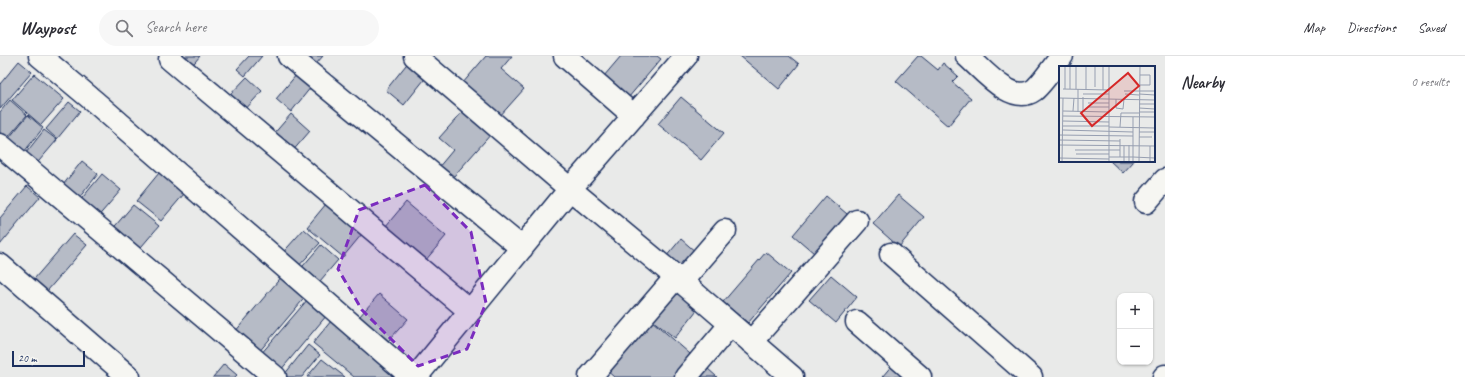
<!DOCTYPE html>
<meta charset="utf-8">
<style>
:root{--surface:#fff;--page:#f7f7f7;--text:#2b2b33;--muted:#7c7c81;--line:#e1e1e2}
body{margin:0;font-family:Caveat,sans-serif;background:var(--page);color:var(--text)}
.controls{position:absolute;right:12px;bottom:12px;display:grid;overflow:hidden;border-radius:8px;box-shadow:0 1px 3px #0004}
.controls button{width:36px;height:36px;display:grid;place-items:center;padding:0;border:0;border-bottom:1px solid var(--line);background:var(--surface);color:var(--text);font:20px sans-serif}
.scale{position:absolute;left:12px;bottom:10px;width:73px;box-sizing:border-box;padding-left:4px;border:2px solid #1b2f5e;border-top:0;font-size:11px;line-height:14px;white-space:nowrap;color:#1b2f5e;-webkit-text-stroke:3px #f6f6f2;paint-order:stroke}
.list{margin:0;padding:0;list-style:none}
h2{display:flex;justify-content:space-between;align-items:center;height:52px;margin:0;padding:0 16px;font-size:17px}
h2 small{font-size:13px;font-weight:400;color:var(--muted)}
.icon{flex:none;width:22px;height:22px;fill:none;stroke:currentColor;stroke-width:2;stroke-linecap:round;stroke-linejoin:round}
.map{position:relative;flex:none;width:1165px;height:321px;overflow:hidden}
header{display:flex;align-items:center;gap:24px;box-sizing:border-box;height:56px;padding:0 20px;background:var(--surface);border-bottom:1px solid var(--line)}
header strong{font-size:19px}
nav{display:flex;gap:22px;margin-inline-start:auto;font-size:14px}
.search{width:280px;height:36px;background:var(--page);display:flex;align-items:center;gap:10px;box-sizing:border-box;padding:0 14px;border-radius:22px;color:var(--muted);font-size:15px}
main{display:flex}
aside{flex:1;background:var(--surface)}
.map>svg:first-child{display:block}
</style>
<header>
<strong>Waypost</strong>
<div class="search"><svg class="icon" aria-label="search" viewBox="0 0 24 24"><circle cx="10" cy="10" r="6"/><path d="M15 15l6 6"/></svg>Search here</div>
<nav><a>Map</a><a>Directions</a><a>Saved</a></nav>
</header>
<main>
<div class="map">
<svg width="1165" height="321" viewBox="0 0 1165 321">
<rect width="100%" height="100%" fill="#e9eae9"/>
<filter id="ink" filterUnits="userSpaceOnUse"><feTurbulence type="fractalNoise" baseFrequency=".025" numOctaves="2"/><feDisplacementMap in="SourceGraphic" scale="8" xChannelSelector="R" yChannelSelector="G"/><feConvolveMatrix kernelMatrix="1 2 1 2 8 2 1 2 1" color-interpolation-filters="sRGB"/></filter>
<g filter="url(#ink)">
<path fill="#b6bbc6" stroke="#1b2f5e" d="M 181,0 L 200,0 L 190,12 Z
M 249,0 L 262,0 L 245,20 L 237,13 Z
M 306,0 L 323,0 L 316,8 Z
M 486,0 L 512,0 L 501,13 L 524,33 L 499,61 L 462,28 Z
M 621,0 L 657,0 L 661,3 L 623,48 L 598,27 Z
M 740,0 L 789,0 L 799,8 L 779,33 Z
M 918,0 L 921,0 L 938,14 L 943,7 L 958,20 L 952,26 L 971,42 L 948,70 L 896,25 Z
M 410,4 L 428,19 L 404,49 L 386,34 Z
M 19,5 L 32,16 L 0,53 L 0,28 Z
M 34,18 L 64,43 L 41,69 L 12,44 Z
M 297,18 L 311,31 L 291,56 L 276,43 Z
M 247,21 L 262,35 L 243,56 L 227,42 Z
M 681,41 L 724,77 L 701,104 L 658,68 Z
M 10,44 L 27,59 L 3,87 L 0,85 L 0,56 Z
M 69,46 L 80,55 L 57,83 L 46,73 Z
M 465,53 L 492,77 L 446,129 L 433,118 L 453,94 L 439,82 Z
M 291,58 L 310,75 L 291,97 L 272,80 Z
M 28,59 L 43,72 L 20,101 L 4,88 Z
M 44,74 L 57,84 L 33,112 L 22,102 Z
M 82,105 L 98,118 L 75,147 L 59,134 Z
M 1110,105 L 1134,105 L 1123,117 Z
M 159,117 L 184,138 L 161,165 L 136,145 Z
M 102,118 L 121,134 L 96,163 L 78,147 Z
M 27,130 L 40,141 L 0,189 L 0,162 Z
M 898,139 L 924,161 L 899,191 L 873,168 Z
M 826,140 L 854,164 L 821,203 L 793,179 Z
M 406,146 L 446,180 L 425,205 L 385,171 Z
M 326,148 L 362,178 L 343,201 L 307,171 Z
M 133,149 L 159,170 L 136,197 L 110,176 Z
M 304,173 L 320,187 L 294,215 L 279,201 Z
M 73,178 L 87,189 L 41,242 L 28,230 Z
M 681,183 L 697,197 L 681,215 L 665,202 Z
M 321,189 L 338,204 L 314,232 L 297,217 Z
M 766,196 L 791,217 L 748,267 L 723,246 Z
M 283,219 L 307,239 L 258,297 L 234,277 Z
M 831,219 L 857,241 L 836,267 L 809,244 Z
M 677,232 L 700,250 L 675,282 L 652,264 Z
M 379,238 L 408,263 L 381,293 L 353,268 Z
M 308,243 L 327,259 L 280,315 L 260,299 Z
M 336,259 L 400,321 L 354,321 L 313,287 Z
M 651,264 L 697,304 L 682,321 L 614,321 L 606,314 Z
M 308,289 L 320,299 L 302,321 L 286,321 L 284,319 Z
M 322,303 L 345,321 L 307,321 Z
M 224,308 L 237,319 L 235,321 L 213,321 Z
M 893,308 L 908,321 L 882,321 Z
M 707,312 L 717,321 L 700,321 Z"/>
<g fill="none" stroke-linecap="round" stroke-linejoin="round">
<defs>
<path id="minor" d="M 40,0 L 95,46 L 412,321
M 289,0 L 522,192
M 415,0 L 570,133 L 676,221 L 792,321
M 565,0 L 634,60
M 967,0 C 982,13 1012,50 1034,34 C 1042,28 1055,8 1062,0
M 170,3 L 470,255
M 0,89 L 275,321
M 1146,146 L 1165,124
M 891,198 L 1031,321
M 0,209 L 129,321
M 681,226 L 725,175
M 857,266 L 920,321
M 751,286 L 857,165
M 416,321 L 570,133 L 686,0
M 590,321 L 676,221
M 686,321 L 730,269
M 1164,321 L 1165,320"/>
</defs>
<use href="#minor" stroke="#1b2f5e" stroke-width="25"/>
<use href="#minor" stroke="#f6f6f2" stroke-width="22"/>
</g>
</g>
<path fill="#7b2cbf" fill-opacity="0.2" stroke="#7b2cbf" stroke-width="3" stroke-dasharray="8 5" stroke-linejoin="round" d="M 425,129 L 471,176 L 486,247 L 467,293 L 418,310 L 362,254 L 338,213 L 359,154 Z"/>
<g transform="translate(1059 10)">
<rect width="96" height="96" fill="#e9eae9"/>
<path fill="none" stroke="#979fb1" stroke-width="1" d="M 17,0 L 17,23M 80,19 L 91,19 L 91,9 L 81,9M 36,21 L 36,0M 4,23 L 50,24M 6,23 L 6,0M 11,23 L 11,0M 27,23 L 27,0M 44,24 L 44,0M 65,25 L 96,25M 24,28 L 50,28M 66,28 L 80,29M 80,28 L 96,29M 24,31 L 24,45M 0,32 L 96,34M 57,33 L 57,42 L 64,43 L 65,33M 29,37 L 50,37M 80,38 L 96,38M 29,41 L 50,41M 80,42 L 96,43M 4,45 L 50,46M 14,45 L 15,32M 19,46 L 19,23M 80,46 L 96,46M 4,50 L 96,51M 74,51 L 74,91 L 96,92M 4,55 L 50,56M 4,60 L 50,60M 50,61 L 96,62M 61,61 L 62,47 L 80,47M 4,64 L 74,66M 80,66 L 96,66M 96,66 L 96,96M 0,69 L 74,70M 80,71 L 93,71M 0,74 L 61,75M 0,79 L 96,80M 16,84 L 61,84M 17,88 L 50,88M 50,91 L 74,91 L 74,96M 61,91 L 61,73M 0,92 L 50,93M 3,96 L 4,32M 50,96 L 50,0M 65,96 L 65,80M 70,96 L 70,79M 80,96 L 81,0M 91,96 L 91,80"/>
<path fill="#d62828" fill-opacity="0.15" stroke="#d62828" stroke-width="2" d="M 69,7 L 80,20 L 33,60 L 22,47 Z"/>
<rect width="96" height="96" fill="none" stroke="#1b2f5e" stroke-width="2"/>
</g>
</svg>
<div class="controls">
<button>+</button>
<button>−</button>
</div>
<div class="scale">20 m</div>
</div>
<aside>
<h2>Nearby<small>0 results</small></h2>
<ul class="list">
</ul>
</aside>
</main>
